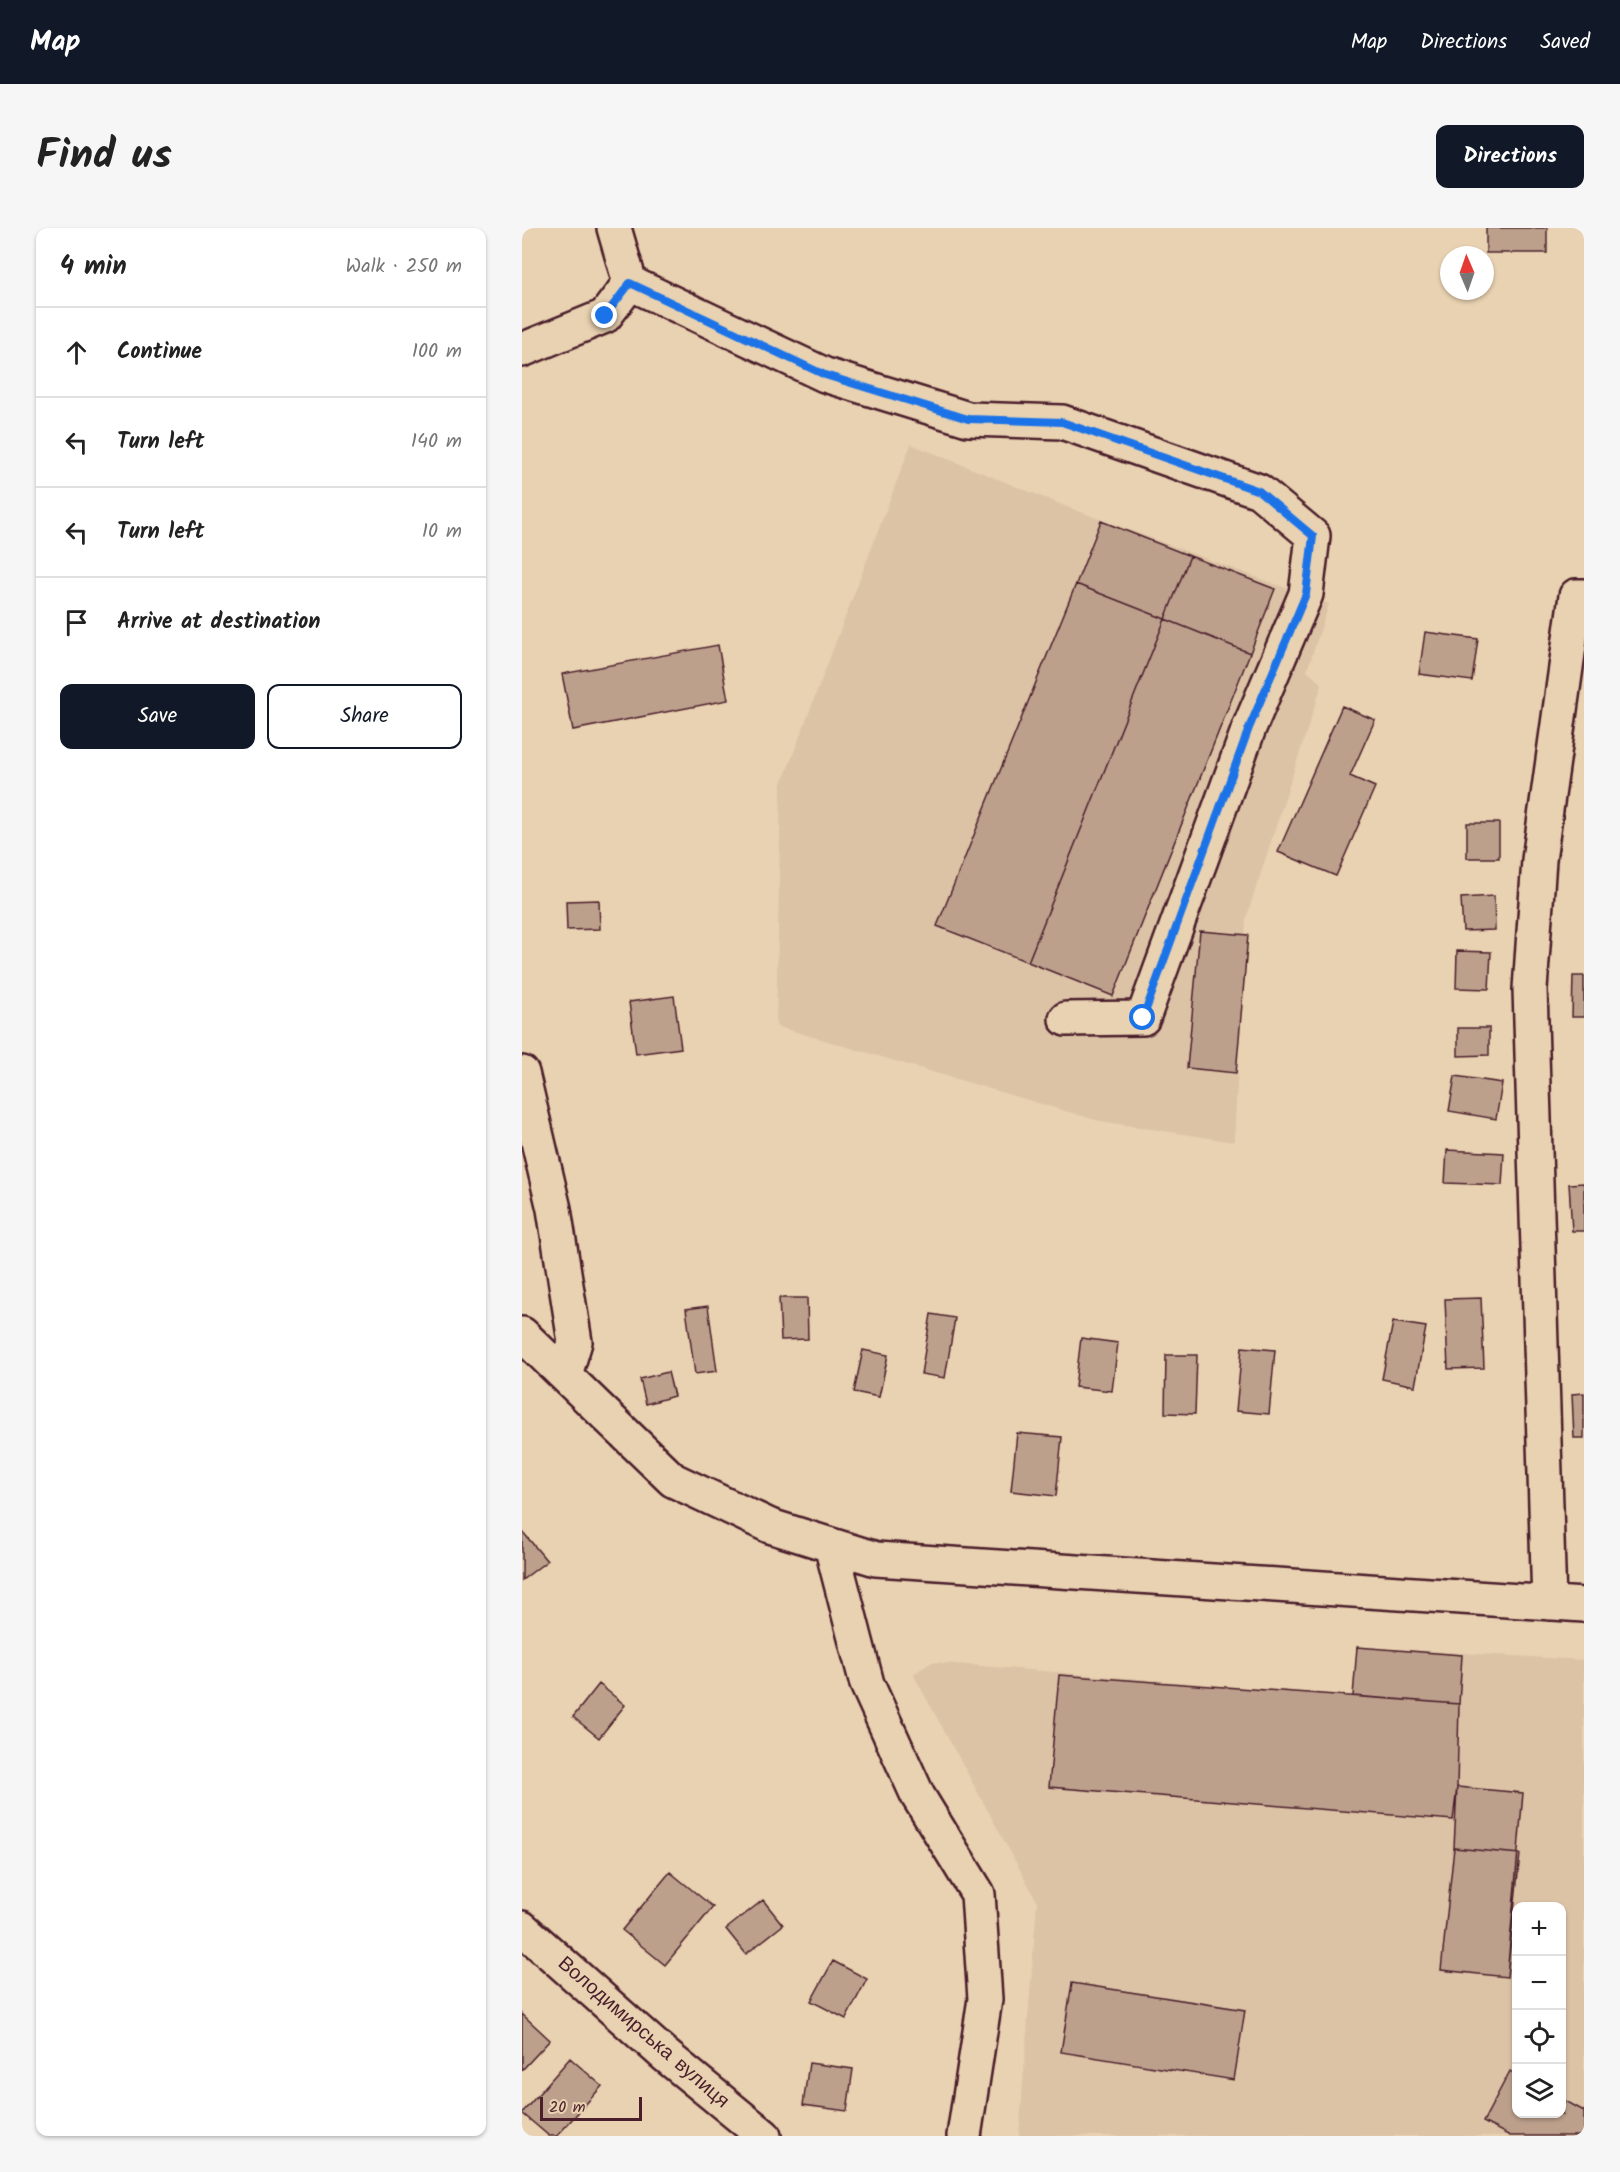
<!DOCTYPE html>
<meta charset="utf-8">
<style>
:root{--surface:#fff;--page:#f6f6f6;--text:#222;--muted:#767676;--line:#e0e0e0;--accent:#111827}
body{margin:0;font-family:Kalam,sans-serif;background:var(--page);color:var(--text)}
.controls{position:absolute;right:18px;bottom:18px;display:grid;overflow:hidden;border-radius:12px;box-shadow:0 2px 4px #0004}
.controls button{width:54px;height:54px;display:grid;place-items:center;padding:0;border:0;border-bottom:2px solid var(--line);background:var(--surface);color:var(--text);font:30px sans-serif}
.compass{position:absolute;left:918px;top:18px;width:54px;height:54px;border-radius:50%;background:var(--surface);box-shadow:0 2px 4px #0004;rotate:358deg}
.scale{position:absolute;left:18px;bottom:15px;width:102px;box-sizing:border-box;padding-left:6px;border:3px solid #4a1f2b;border-top:0;font-size:16px;line-height:21px;white-space:nowrap;color:#4a1f2b;-webkit-text-stroke:4px #e9d2b1;paint-order:stroke}
.stop{position:absolute;width:18px;height:18px;margin:-14px;border:4px solid #1a73e8;border-radius:50%;background:#fff}
.stop.end{background:#1a73e8;border-color:#fff;box-shadow:0 2px 6px #0008}
.list{margin:0;padding:0;list-style:none}
h2{display:flex;justify-content:space-between;align-items:center;height:78px;margin:0;padding:0 24px;font-size:26px}
h2 small{font-size:20px;font-weight:400;color:var(--muted)}
.list li{display:grid;grid-template-columns:39px 1fr auto;gap:18px;align-items:center;box-sizing:border-box;height:90px;padding:0 24px;border-top:2px solid var(--line)}
.list b{display:block;font-size:22px;white-space:nowrap}
.list em{font-size:20px;font-style:normal;color:var(--muted)}
.actions{display:flex;gap:12px;padding:18px 24px}
.actions a{flex:1;padding:14px 0;border:2px solid var(--accent);border-radius:12px;text-align:center;font-size:21px;color:var(--accent)}
.actions .main{background:var(--accent);color:#fff}
.icon{flex:none;width:33px;height:33px;fill:none;stroke:currentColor;stroke-width:2;stroke-linecap:round;stroke-linejoin:round}
.map{position:relative;flex:none;width:1062px;height:1908px;overflow:hidden;border-radius:12px}
header{display:flex;align-items:center;gap:36px;box-sizing:border-box;height:84px;padding:0 30px;background:var(--accent);color:#fff}
header strong{font-size:28px}
nav{display:flex;gap:33px;margin-inline-start:auto;font-size:21px}
.intro{display:flex;align-items:center;justify-content:space-between;box-sizing:border-box;height:144px;padding:0 36px}
h1{margin:0;font-size:42px}
.button{padding:15px 27px;border-radius:12px;background:var(--accent);color:#fff;font-size:21px;font-weight:700}
main{display:flex;gap:36px;padding:0 36px}
aside{flex:1;background:var(--surface);border-radius:12px;box-shadow:0 2px 4px #0004}
.map>svg:first-child{display:block}
</style>
<header>
<strong>Map</strong>
<nav><a>Map</a><a>Directions</a><a>Saved</a></nav>
</header>
<div class="intro"><h1>Find us</h1><a class="button">Directions</a></div>
<main>
<aside>
<h2>4 min<small>Walk · 250 m</small></h2>
<ul class="list">
<li><svg class="icon" aria-label="ahead" viewBox="0 0 24 24"><path d="M12 20V5M6 11l6-6 6 6"/></svg><div><b>Continue</b></div><em>100 m</em></li>
<li><svg class="icon" aria-label="left" viewBox="0 0 24 24"><path d="M17 20v-9H6M10 6l-5 5 5 5"/></svg><div><b>Turn left</b></div><em>140 m</em></li>
<li><svg class="icon" aria-label="left" viewBox="0 0 24 24"><path d="M17 20v-9H6M10 6l-5 5 5 5"/></svg><div><b>Turn left</b></div><em>10 m</em></li>
<li><svg class="icon" aria-label="arrive" viewBox="0 0 24 24"><path d="M6 21V4h12l-3 4 3 4H6"/></svg><div><b>Arrive at destination</b></div></li>
</ul>
<div class="actions"><a class="main">Save</a><a>Share</a></div>
</aside>
<div class="map">
<svg width="1062" height="1908" viewBox="0 0 1062 1908">
<rect width="100%" height="100%" fill="#e9d2b1"/>
<filter id="ink" filterUnits="userSpaceOnUse"><feTurbulence type="fractalNoise" baseFrequency=".0167" numOctaves="2"/><feDisplacementMap in="SourceGraphic" scale="12" xChannelSelector="R" yChannelSelector="G"/><feConvolveMatrix kernelMatrix="1 2 1 2 8 2 1 2 1" color-interpolation-filters="sRGB"/></filter>
<g filter="url(#ink)">
<path fill="#dcc3a6" fill-rule="evenodd" d="M 389,216 L 548,280 L 807,376 L 785,443 L 800,456 L 724,691 L 712,914 L 577,893 L 254,798 L 259,558 Z
M 835,1419 L 1062,1432 L 1062,1908 L 497,1908 L 515,1673 L 391,1446 L 410,1434 L 830,1468 ZM 994,1678 L 1040,1678 L 1040,1886 L 994,1886 Z"/>
<path fill="#bca08c" stroke="#4a1f2b" stroke-width="1.5" d="M 964,0 L 1025,0 L 1025,25 L 964,25 Z
M 579,293 L 668,328 L 643,391 L 554,356 Z
M 668,328 L 753,361 L 728,425 L 643,391 Z
M 554,356 L 643,391 L 506,734 L 415,698 Z
M 643,391 L 728,425 L 591,768 L 506,734 Z
M 903,404 L 956,411 L 950,453 L 897,446 Z
M 196,417 L 206,472 L 51,502 L 40,446 Z
M 820,478 L 853,492 L 828,548 L 853,559 L 814,648 L 756,624 Z
M 945,595 L 977,595 L 977,630 L 945,630 Z
M 972,668 L 973,702 L 941,703 L 939,670 Z
M 77,672 L 78,701 L 45,702 L 44,673 Z
M 678,703 L 726,707 L 714,845 L 665,840 Z
M 935,723 L 969,724 L 967,761 L 934,760 Z
M 1051,748 L 1062,748 L 1062,789 L 1050,789 Z
M 152,768 L 159,820 L 114,826 L 107,774 Z
M 936,800 L 967,800 L 967,827 L 936,828 Z
M 933,848 L 980,855 L 974,891 L 927,883 Z
M 925,922 L 982,925 L 980,957 L 923,955 Z
M 1062,955 L 1062,1003 L 1050,1003 L 1047,956 Z
M 257,1070 L 285,1070 L 286,1111 L 259,1112 Z
M 959,1070 L 962,1140 L 926,1141 L 923,1071 Z
M 186,1078 L 195,1143 L 173,1146 L 164,1081 Z
M 409,1086 L 433,1090 L 423,1150 L 399,1146 Z
M 871,1094 L 904,1099 L 893,1158 L 860,1151 Z
M 559,1110 L 596,1115 L 590,1163 L 553,1159 Z
M 720,1119 L 753,1122 L 747,1186 L 714,1183 Z
M 341,1122 L 366,1127 L 357,1169 L 332,1164 Z
M 644,1127 L 675,1127 L 673,1186 L 643,1185 Z
M 146,1144 L 152,1168 L 124,1176 L 118,1151 Z
M 1062,1165 L 1062,1210 L 1052,1210 L 1050,1166 Z
M 495,1205 L 540,1209 L 534,1268 L 489,1263 Z
M 0,1303 L 25,1333 L 0,1352 Z
M 835,1419 L 940,1427 L 937,1476 L 831,1468 Z
M 537,1447 L 937,1476 L 935,1559 L 931,1592 L 527,1559 Z
M 77,1456 L 103,1477 L 77,1510 L 51,1489 Z
M 935,1559 L 1001,1565 L 985,1749 L 919,1742 L 932,1620 Z
M 932,1620 L 998,1626 L 985,1749 L 919,1742 Z
M 148,1644 L 191,1679 L 143,1737 L 100,1702 Z
M 241,1672 L 261,1697 L 224,1726 L 204,1701 Z
M 311,1733 L 345,1751 L 324,1791 L 289,1773 Z
M 550,1755 L 723,1782 L 712,1852 L 539,1824 Z
M 0,1786 L 28,1812 L 0,1842 Z
M 48,1830 L 80,1858 L 35,1908 L 27,1908 L 0,1885 Z
M 287,1835 L 331,1841 L 325,1883 L 281,1877 Z
M 988,1843 L 994,1847 L 994,1886 L 1040,1886 L 1040,1871 L 1062,1883 L 1062,1908 L 988,1908 L 961,1894 Z"/>
<g fill="none" stroke-linecap="round" stroke-linejoin="round">
<defs>
<path id="minor" d="M 92,0 L 108,55 L 303,147 L 446,191 L 540,194 L 737,263 L 791,308 L 784,366 L 727,500 L 621,790 L 544,791
M 0,122 L 83,88 L 108,55
M 0,845 L 32,981 L 53,1114 L 43,1147
M 0,1106 L 151,1252 L 248,1298 L 354,1331 L 1062,1377
M 309,1317 L 345,1456 L 396,1568 L 456,1666 L 463,1771 L 442,1908
M 1027,1375 L 1008,761 L 1017,632 L 1054,368 L 1062,368
M 0,1700 L 143,1827 L 242,1908"/>
</defs>
<use href="#minor" stroke="#4a1f2b" stroke-width="38"/>
<use href="#minor" stroke="#e9d2b1" stroke-width="33"/>
</g>
</g>
<g fill="none" stroke-linecap="round" stroke-linejoin="round" filter="url(#ink)">
<path stroke="#1a73e8" stroke-width="8" d="M 83,88 L 108,55 L 303,147 L 446,191 L 540,194 L 737,263 L 791,308 L 784,366 L 727,500 L 621,790"/>
</g>
<g text-anchor="middle" dominant-baseline="central" stroke-width="4.5" stroke-linejoin="round" paint-order="stroke">
<g font-size="20" fill="#4a1f2b" stroke="#e9d2b1">
<text transform="translate(121 1805) rotate(41)">Володимирська вулиця</text>
</g>
</g>
</svg>
<div class="controls">
<button>+</button>
<button>−</button>
<button><svg class="icon" aria-label="locate" viewBox="0 0 24 24"><circle cx="12" cy="12" r="6"/><path d="M12 2v4M12 18v4M2 12h4M18 12h4"/></svg></button>
<button><svg class="icon" aria-label="layers" viewBox="0 0 24 24"><path d="M12 4l9 5-9 5-9-5zM3 14l9 5 9-5"/></svg></button>
</div>
<svg class="compass" viewBox="-18 -18 36 36"><path d="M0-13l5 13h-10z" fill="#e53935"/><path d="M0 13l5-13h-10z" fill="#767676"/></svg>
<div class="scale">20 m</div>
<div class="stop" style="left:621px;top:790px"></div>
<div class="stop end" style="left:83px;top:88px"></div>
</div>
</main>
